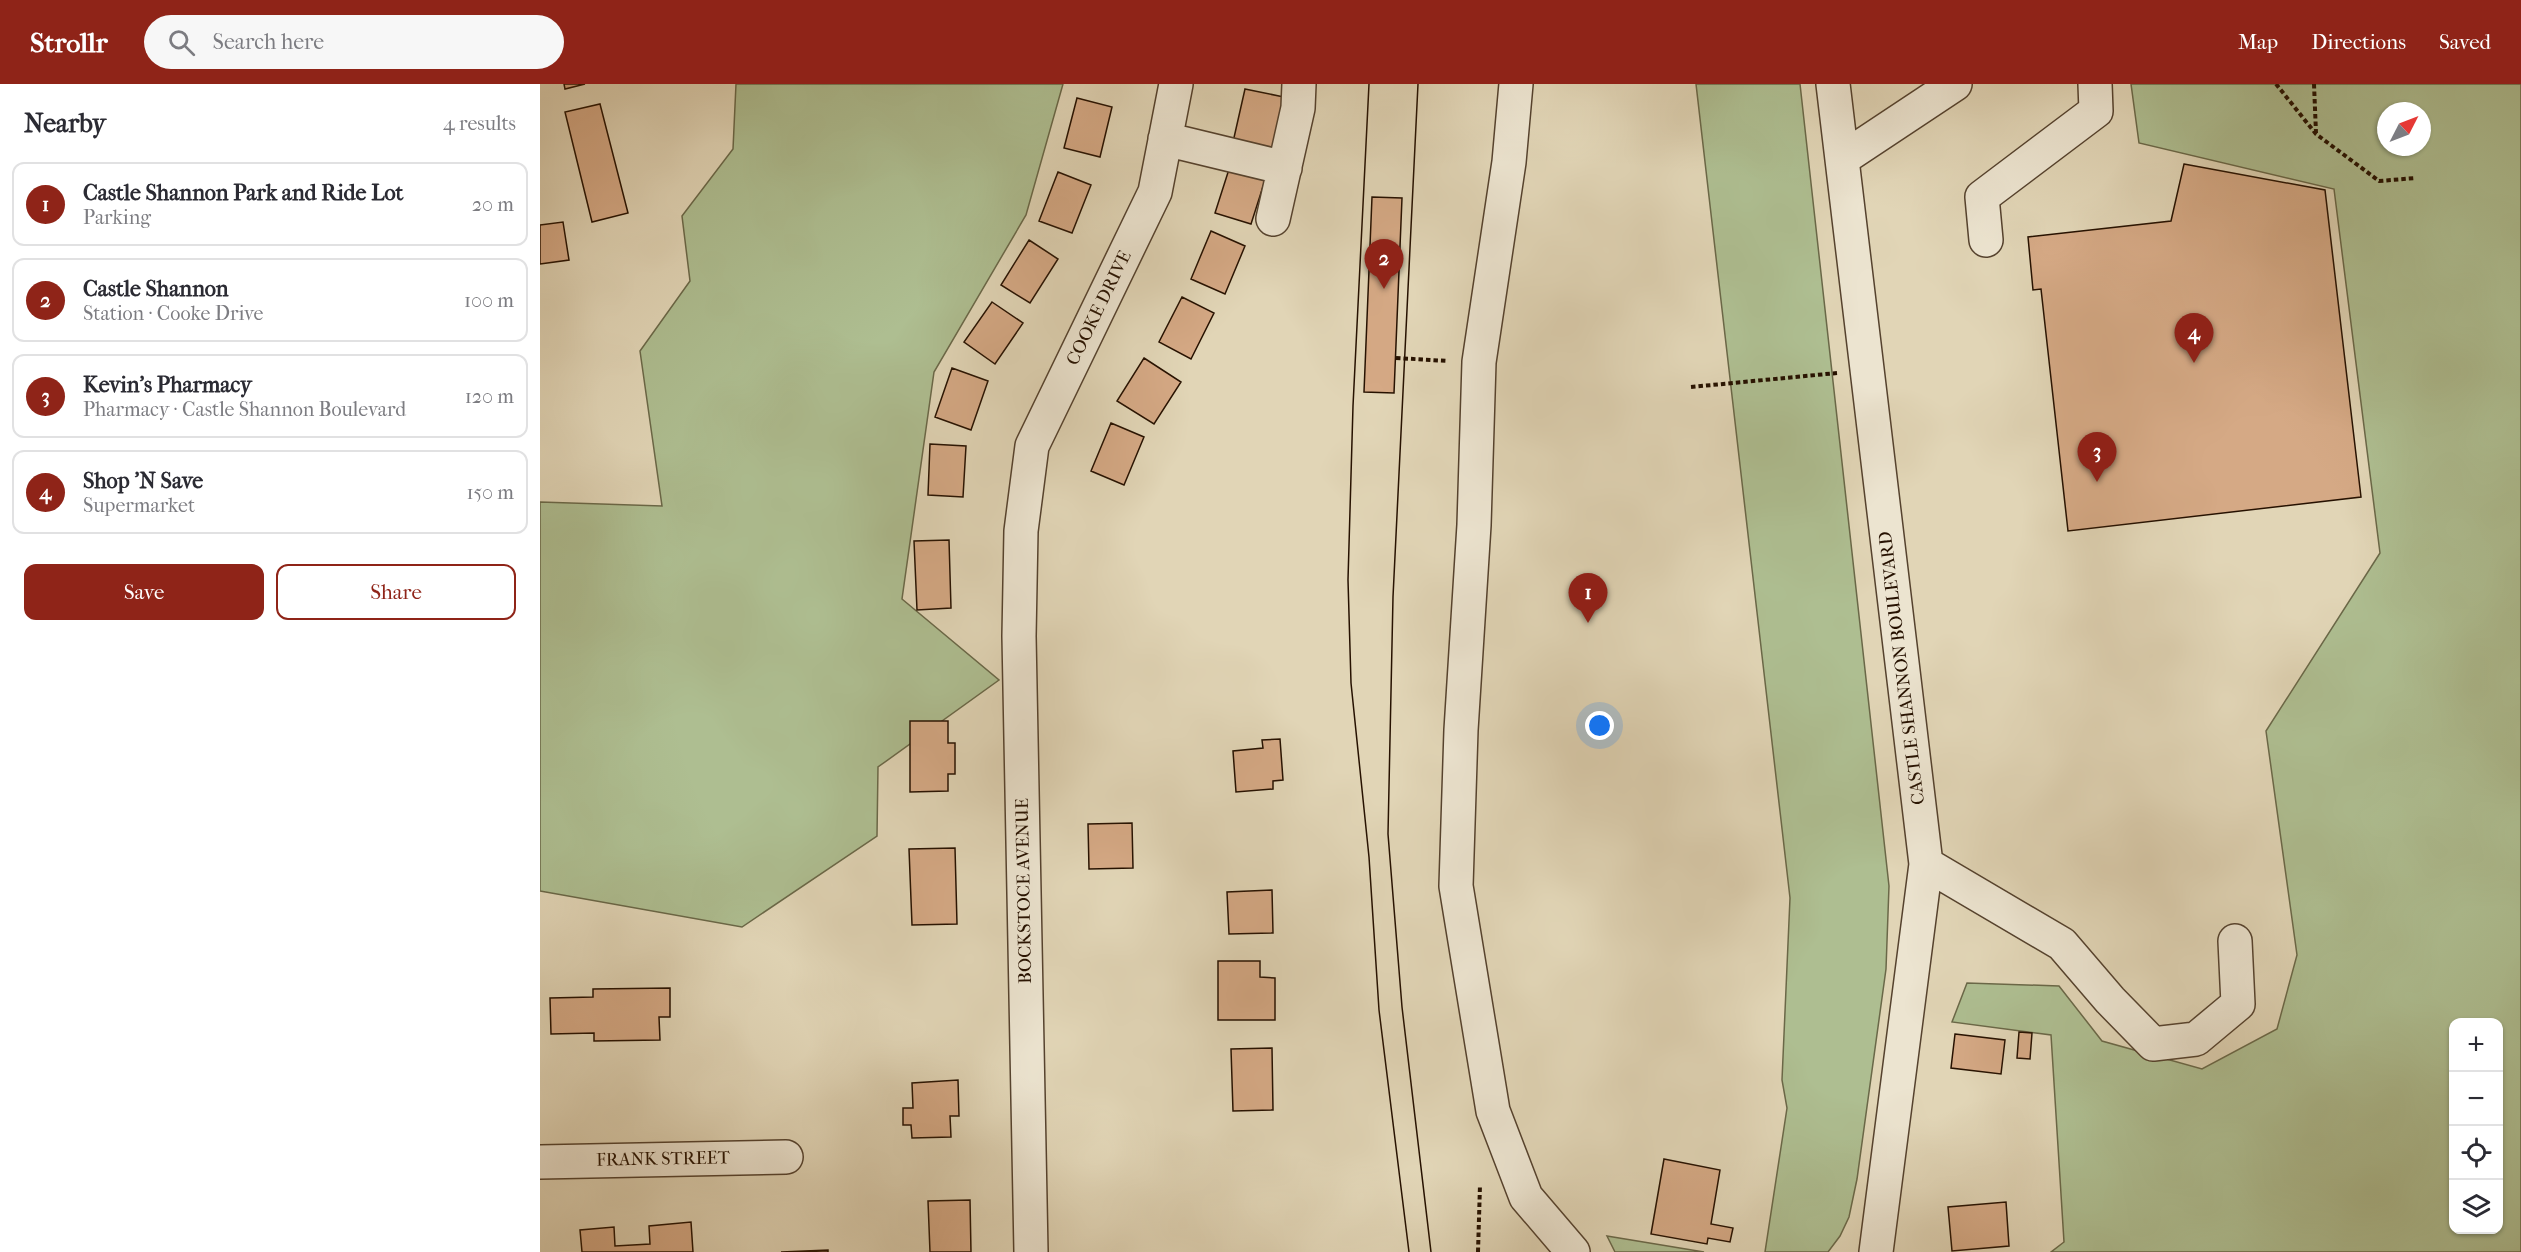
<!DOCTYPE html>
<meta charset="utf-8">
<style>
:root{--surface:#fff;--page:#f7f7f7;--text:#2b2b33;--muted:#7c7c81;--line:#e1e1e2;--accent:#8f2418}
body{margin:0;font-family:"IM FELL French Canon",serif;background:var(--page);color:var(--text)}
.controls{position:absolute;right:18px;bottom:18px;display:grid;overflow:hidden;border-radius:12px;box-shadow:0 2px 4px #0004}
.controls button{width:54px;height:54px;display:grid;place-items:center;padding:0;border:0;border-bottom:2px solid var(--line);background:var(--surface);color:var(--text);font:30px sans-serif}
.compass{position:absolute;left:1837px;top:18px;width:54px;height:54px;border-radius:50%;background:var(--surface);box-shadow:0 2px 4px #0004;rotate:48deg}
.you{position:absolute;left:1060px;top:642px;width:21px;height:21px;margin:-15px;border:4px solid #fff;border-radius:50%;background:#1a73e8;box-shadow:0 0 0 9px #1a73e833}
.badge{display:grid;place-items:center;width:39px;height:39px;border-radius:50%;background:var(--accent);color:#fff;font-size:20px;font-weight:700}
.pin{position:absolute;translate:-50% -50px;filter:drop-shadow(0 2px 3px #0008)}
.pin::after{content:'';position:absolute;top:32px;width:21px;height:18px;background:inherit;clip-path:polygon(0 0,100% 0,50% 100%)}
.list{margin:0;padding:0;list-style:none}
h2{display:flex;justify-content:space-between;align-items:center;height:78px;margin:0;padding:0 24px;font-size:26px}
h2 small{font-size:20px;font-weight:400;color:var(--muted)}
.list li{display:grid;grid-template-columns:39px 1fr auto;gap:18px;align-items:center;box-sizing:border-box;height:84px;margin:0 12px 12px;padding:0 12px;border:2px solid var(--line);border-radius:12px}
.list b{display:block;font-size:22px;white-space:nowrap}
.list p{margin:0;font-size:20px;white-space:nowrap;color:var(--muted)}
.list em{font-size:20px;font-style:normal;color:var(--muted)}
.actions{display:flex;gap:12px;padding:18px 24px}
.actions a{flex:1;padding:14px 0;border:2px solid var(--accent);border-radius:12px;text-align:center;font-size:21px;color:var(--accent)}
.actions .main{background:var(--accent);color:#fff}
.icon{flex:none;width:33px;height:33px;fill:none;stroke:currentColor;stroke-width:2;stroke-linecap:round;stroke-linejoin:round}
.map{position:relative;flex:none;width:1981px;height:1168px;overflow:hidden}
header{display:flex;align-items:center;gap:36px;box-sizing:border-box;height:84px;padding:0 30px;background:var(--accent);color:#fff}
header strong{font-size:28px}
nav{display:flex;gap:33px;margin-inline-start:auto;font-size:21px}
.search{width:420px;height:54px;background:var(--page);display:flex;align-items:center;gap:15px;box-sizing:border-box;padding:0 21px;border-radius:33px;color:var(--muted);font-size:22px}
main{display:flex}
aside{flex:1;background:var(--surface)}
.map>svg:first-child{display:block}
</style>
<header>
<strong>Strollr</strong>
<div class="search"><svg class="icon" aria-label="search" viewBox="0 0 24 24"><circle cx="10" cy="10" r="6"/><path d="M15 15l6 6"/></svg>Search here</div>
<nav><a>Map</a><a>Directions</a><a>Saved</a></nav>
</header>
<main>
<aside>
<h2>Nearby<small>4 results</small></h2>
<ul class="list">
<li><span class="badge">1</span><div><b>Castle Shannon Park and Ride Lot</b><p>Parking</p></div><em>20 m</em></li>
<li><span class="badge">2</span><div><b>Castle Shannon</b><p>Station · Cooke Drive</p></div><em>100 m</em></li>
<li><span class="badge">3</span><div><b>Kevin's Pharmacy</b><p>Pharmacy · Castle Shannon Boulevard</p></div><em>120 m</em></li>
<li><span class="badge">4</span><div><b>Shop 'N Save</b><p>Supermarket</p></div><em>150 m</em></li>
</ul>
<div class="actions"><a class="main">Save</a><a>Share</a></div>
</aside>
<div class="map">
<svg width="1981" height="1168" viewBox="0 0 1981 1168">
<rect width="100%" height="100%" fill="#e1d5b6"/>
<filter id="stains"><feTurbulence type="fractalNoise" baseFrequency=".00333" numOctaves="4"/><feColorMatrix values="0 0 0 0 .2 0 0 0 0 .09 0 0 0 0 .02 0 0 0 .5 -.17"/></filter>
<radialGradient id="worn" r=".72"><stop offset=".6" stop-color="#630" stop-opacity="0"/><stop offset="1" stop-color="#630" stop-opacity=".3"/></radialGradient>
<path fill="#aebe91" stroke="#6a6848" stroke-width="1.5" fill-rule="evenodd" d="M 196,0 L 523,0 L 486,131 L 394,288 L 362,515 L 459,596 L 338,683 L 337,752 L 202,843 L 0,807 L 0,418 L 122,422 L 100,267 L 150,197 L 142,132 L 193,65 Z
M 1156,0 L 1260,0 L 1349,802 L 1346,885 L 1317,1095 L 1309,1133 L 1300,1152 L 1288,1168 L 1225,1168 L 1247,1024 L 1242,996 L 1250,814 Z
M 1591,0 L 1981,0 L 1981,1168 L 1511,1168 L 1524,1158 L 1511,951 L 1412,938 L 1427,899 L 1519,902 L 1562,957 L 1662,985 L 1737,945 L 1757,871 L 1726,647 L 1840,469 L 1794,105 L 1599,59 ZM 1846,27 L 1882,27 L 1882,63 L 1846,63 ZM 1914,938 L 1958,938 L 1958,1146 L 1914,1146 Z
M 1067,1152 L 1164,1168 L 1075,1168 Z"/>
<path fill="#d5a985" stroke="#261100" stroke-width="1.5" d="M 24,0 L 45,0 L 25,5 Z
M 705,5 L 744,13 L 732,67 L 693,58 Z
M 537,14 L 572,23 L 560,73 L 524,64 Z
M 60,20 L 88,129 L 52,138 L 25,28 Z
M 691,79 L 727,90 L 711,140 L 675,129 Z
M 1644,80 L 1785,106 L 1821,413 L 1528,447 L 1501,205 L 1493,206 L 1488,153 L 1631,137 Z
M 518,88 L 551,101 L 532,149 L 499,137 Z
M 832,113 L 862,114 L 854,309 L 824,308 Z
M 23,138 L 29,176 L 0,180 L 0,141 Z
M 671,147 L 705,162 L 685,210 L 651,195 Z
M 489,156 L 518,175 L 490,219 L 461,201 Z
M 642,213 L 674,229 L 651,275 L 619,258 Z
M 452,218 L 483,239 L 455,280 L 424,258 Z
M 604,274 L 641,298 L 614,340 L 577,317 Z
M 412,284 L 448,297 L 431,346 L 395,333 Z
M 571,339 L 604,353 L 584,401 L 551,387 Z
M 390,360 L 426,362 L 423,413 L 388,411 Z
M 409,456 L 411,524 L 377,526 L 374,457 Z
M 370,637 L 408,637 L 408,659 L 415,659 L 415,690 L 408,690 L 408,707 L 370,708 Z
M 740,655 L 743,696 L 733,697 L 733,705 L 696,708 L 693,667 L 723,664 L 722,656 Z
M 592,739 L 593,784 L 549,785 L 548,740 Z
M 415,764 L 417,840 L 372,841 L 369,765 Z
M 732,806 L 733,849 L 689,850 L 687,808 Z
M 678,877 L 720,877 L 720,893 L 735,894 L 735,936 L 678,936 Z
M 130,904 L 130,933 L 119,933 L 120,956 L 54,957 L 54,949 L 11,950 L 10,914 L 53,913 L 53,905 Z
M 1479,948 L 1492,949 L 1490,975 L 1477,974 Z
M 1415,950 L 1465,956 L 1461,990 L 1411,984 Z
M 732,964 L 733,1026 L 693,1027 L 691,965 Z
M 418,996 L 419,1032 L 410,1032 L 411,1053 L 372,1054 L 371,1041 L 363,1041 L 363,1024 L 373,1024 L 372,999 Z
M 1124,1075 L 1180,1086 L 1171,1140 L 1193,1144 L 1190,1158 L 1168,1154 L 1167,1160 L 1111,1150 Z
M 430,1116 L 431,1168 L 390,1168 L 388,1117 Z
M 1466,1118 L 1469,1162 L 1412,1167 L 1408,1123 Z
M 151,1138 L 153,1168 L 42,1168 L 40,1146 L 74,1143 L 75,1162 L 110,1160 L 109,1142 Z
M 288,1166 L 288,1168 L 241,1168 Z"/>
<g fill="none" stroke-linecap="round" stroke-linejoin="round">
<defs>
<path id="minor" d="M 976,0 L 969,78 L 939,278 L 934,441 L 921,646 L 916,802 L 953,1027 L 986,1113 L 1033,1168
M 1293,0 L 1386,780 L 1336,1168
M 625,55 L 745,84
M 1302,75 L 1415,0
M 733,135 L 758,24 L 759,0
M 1446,156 L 1442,113 L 1556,27 L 1555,0
M 1386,780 L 1522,860 L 1570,916 L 1613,960 L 1656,955 L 1698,920 L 1695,857
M 0,1078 L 246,1073
M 491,1168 L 479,552 L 481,447 L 492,362 L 615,108 L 636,0"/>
</defs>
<use href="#minor" stroke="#55422e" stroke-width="36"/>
<path stroke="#261100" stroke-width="4" stroke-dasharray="4.5 3" stroke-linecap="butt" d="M 1736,0 L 1776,50 L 1839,97 L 1876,94
M 1774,0 L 1776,49
M 856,274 L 908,277
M 1151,303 L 1297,289
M 938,1168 L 940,1101"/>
<use href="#minor" stroke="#ece4d0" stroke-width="33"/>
<path stroke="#261100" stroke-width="1.5" d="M 829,0 L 813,322 L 808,496 L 811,599 L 829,773 L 839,926 L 869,1168
M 878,0 L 853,513 L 848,750 L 862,923 L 891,1168"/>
</g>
<g text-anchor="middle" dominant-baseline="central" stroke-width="5" stroke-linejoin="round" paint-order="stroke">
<g font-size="18" fill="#261100" stroke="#ece4d0">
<text transform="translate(559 224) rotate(-64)">COOKE DRIVE</text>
<text transform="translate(1362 584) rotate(-97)">CASTLE SHANNON BOULEVARD</text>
<text transform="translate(484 807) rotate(-91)">BOCKSTOCE AVENUE</text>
<text transform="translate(123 1075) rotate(-1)">FRANK STREET</text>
</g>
</g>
<rect width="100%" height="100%" filter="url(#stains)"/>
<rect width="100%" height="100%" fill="url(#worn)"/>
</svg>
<div class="controls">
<button>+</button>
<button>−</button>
<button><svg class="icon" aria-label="locate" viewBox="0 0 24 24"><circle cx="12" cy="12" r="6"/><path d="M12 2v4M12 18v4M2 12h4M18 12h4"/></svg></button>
<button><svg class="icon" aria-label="layers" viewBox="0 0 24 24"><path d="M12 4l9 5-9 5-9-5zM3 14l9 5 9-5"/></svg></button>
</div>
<svg class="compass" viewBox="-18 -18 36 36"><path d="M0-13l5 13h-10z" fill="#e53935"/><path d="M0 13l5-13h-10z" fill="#7c7c81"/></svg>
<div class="you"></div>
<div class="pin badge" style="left:1048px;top:539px">1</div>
<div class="pin badge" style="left:844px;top:205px">2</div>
<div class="pin badge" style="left:1557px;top:398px">3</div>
<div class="pin badge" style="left:1654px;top:279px">4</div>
</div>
</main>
